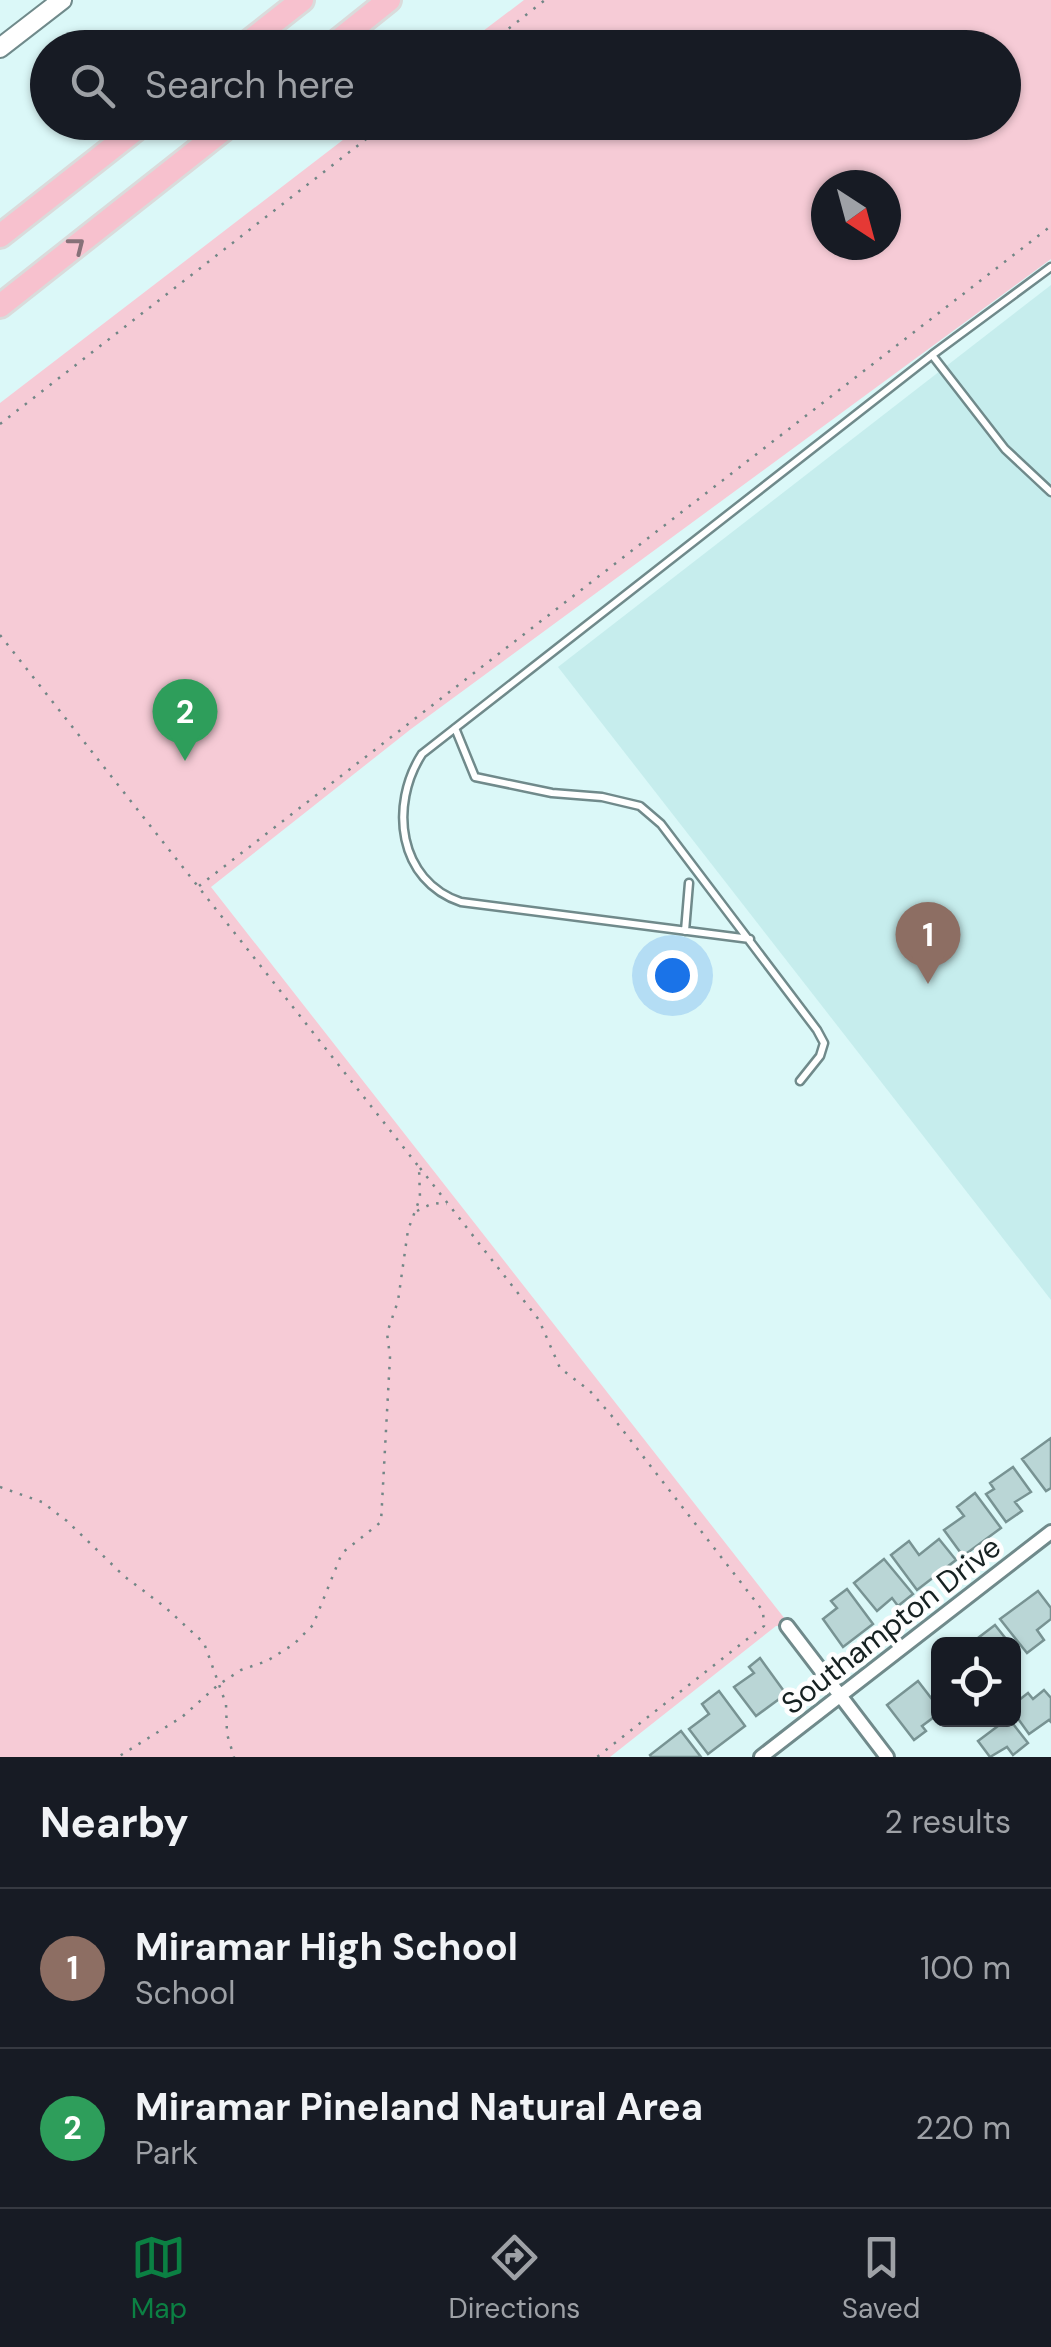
<!DOCTYPE html>
<style>
:root{--surface:#171b24;--page:#242831;--text:#f1f3f6;--muted:#9ea1a6;--line:#363941;--accent:#0b8043}
body{margin:0;font-family:"DM Sans",sans-serif;background:var(--page);color:var(--text)}
.controls{position:absolute;right:30px;bottom:30px;display:grid;overflow:hidden;border-radius:15px;box-shadow:0 2px 8px #0004}
.controls button{width:90px;height:90px;display:grid;place-items:center;padding:0;border:0;border-bottom:2px solid var(--line);background:var(--surface);color:var(--text);font:50px sans-serif}
.compass{position:absolute;left:811px;top:170px;width:90px;height:90px;border-radius:50%;background:var(--surface);box-shadow:0 2px 8px #0004;rotate:144deg}
.you{position:absolute;left:672px;top:975px;width:35px;height:35px;margin:-25px;border:8px solid #fff;border-radius:50%;background:#1a73e8;box-shadow:0 0 0 15px #1a73e833}
.badge{display:grid;place-items:center;width:65px;height:65px;border-radius:50%;background:var(--accent);color:#fff;font-size:32px;font-weight:700}
.pin{position:absolute;translate:-50% -82px;filter:drop-shadow(0 2px 5px #0008)}
.pin::after{content:'';position:absolute;top:52px;width:35px;height:30px;background:inherit;clip-path:polygon(0 0,100% 0,50% 100%)}
.list{margin:0;padding:0;list-style:none}
h2{display:flex;justify-content:space-between;align-items:center;height:130px;margin:0;padding:0 40px;font-size:42px}
h2 small{font-size:32px;font-weight:400;color:var(--muted)}
.list li{display:grid;grid-template-columns:65px 1fr auto;gap:30px;align-items:center;box-sizing:border-box;height:160px;padding:0 40px;border-top:2px solid var(--line)}
.list b{display:block;font-size:38px;white-space:nowrap}
.list p{margin:0;font-size:32px;white-space:nowrap;color:var(--muted)}
.list em{font-size:32px;font-style:normal;color:var(--muted)}
.icon{flex:none;width:55px;height:55px;fill:none;stroke:currentColor;stroke-width:2;stroke-linecap:round;stroke-linejoin:round}
.map{position:relative;flex:none;width:1051px;height:1757px;overflow:hidden}
.search{position:absolute;background:var(--surface);box-shadow:0 2px 8px #0004;left:30px;right:30px;top:30px;height:110px;display:flex;align-items:center;gap:25px;box-sizing:border-box;padding:0 35px;border-radius:55px;color:var(--muted);font-size:38px}
.sheet{height:450px;background:var(--surface)}
nav{display:flex;justify-content:space-around;align-items:center;box-sizing:border-box;height:140px;border-top:2px solid var(--line);background:var(--surface);font-size:28px;color:var(--muted)}
nav a{display:grid;justify-items:center;gap:5px}
nav .on{color:var(--accent)}
.map>svg:first-child{display:block}
</style>
<div class="map">
<svg width="1051" height="1757" viewBox="0 0 1051 1757">
<rect width="100%" height="100%" fill="#dbf8f8"/>
<path fill="#c6eded" d="M 1051,285 L 1051,1300 L 558,667 Z"/>
<path fill="#f6cbd6" fill-rule="evenodd" d="M 524,0 L 1051,0 L 1051,259 L 411,729 L 211,887 L 785,1619 L 783,1621 L 787,1626 L 776,1626 L 610,1757 L 0,1757 L 0,403 L 365,123 L 1004,122 L 1004,48 L 462,47 ZM 826,185 L 886,185 L 886,245 L 826,245 Z"/>
<path fill="#bad6d6" stroke="#789393" stroke-width="2.5" d="M 1051,1438 L 1051,1488 L 1046,1491 L 1022,1459 Z
M 1013,1467 L 1031,1492 L 1015,1502 L 1022,1511 L 1006,1522 L 986,1494 L 994,1489 L 990,1483 Z
M 975,1493 L 1001,1528 L 963,1556 L 944,1530 L 964,1516 L 957,1507 Z
M 939,1539 L 956,1560 L 917,1590 L 891,1555 L 909,1541 L 919,1555 Z
M 884,1559 L 913,1594 L 898,1606 L 892,1598 L 877,1611 L 854,1583 Z
M 847,1589 L 873,1624 L 843,1647 L 823,1619 L 837,1608 L 831,1601 Z
M 1038,1591 L 1051,1608 L 1051,1619 L 1037,1630 L 1044,1640 L 1027,1653 L 1000,1619 Z
M 995,1625 L 1010,1644 L 970,1644 Z
M 760,1658 L 786,1694 L 756,1716 L 734,1687 L 754,1673 L 749,1667 Z
M 918,1681 L 938,1707 L 938,1714 L 922,1726 L 926,1731 L 914,1740 L 887,1705 Z
M 1044,1690 L 1051,1698 L 1051,1722 L 1049,1720 L 1029,1734 L 1014,1713 L 1014,1704 L 1028,1693 L 1033,1699 Z
M 719,1691 L 745,1726 L 708,1754 L 689,1729 L 709,1714 L 702,1704 Z
M 1006,1720 L 1010,1720 L 1028,1743 L 1013,1755 L 1007,1747 L 990,1757 L 978,1741 Z
M 681,1731 L 701,1757 L 651,1757 L 650,1755 Z"/>
<g fill="none" stroke-linecap="round" stroke-linejoin="round">
<defs>
<path id="lane" d="M 932,355 L 1005,449 L 1051,492
M 455,728 L 475,777 L 552,793 L 602,797 L 640,806 L 661,824 L 817,1030 L 824,1043 L 820,1056 L 800,1081
M 685,931 L 689,883
M 750,939 L 461,902 C 398,881 389,805 422,754 L 932,355 L 1051,267"/>
<path id="street" d="M 787,1626 L 887,1757
M 761,1757 L 1051,1532"/>
<path id="secondary" d="M 0,48 L 62,0"/>
<path id="highway" d="M 241,48 L 302,0
M 329,48 L 389,0
M 0,236 L 145,122
M 0,306 L 233,122"/>
</defs>
<use href="#lane" stroke="#708a8b" stroke-width="11"/>
<use href="#street" stroke="#708a8b" stroke-width="18"/>
<use href="#secondary" stroke="#708a8b" stroke-width="22"/>
<use href="#highway" stroke="#dadbdb" stroke-width="28"/>
<path stroke="#728686" stroke-width="2.5" stroke-dasharray="2.5 8" stroke-linecap="butt" d="M 484,48 L 545,0
M 0,424 L 388,122
M 0,635 L 419,1167 L 420,1198 L 408,1230 L 398,1301 L 387,1333 L 390,1357 L 381,1522 L 342,1553 L 313,1625 L 294,1644 L 267,1661 L 241,1670 L 218,1685 L 182,1717 L 118,1757
M 199,886 L 1051,226
M 420,1168 L 539,1320 L 560,1368 L 590,1391 L 611,1415 L 763,1611 L 764,1626 L 597,1757
M 417,1211 L 433,1203 L 447,1204
M 0,1487 L 42,1502 L 67,1521 L 124,1576 L 165,1607 L 204,1643 L 226,1704 L 227,1734 L 234,1757"/>
<use href="#lane" stroke="#fff" stroke-width="6"/>
<use href="#street" stroke="#fff" stroke-width="12"/>
<use href="#secondary" stroke="#fff" stroke-width="18"/>
<use href="#highway" stroke="#f7c1ce" stroke-width="22"/>
</g>
<defs><path id="oneway-chevron" d="M-2-3.5L2.5 0L-2 3.5" fill="none" stroke-width="1.6" stroke-linecap="round" stroke-linejoin="round" transform="scale(2.5)"/></defs>
<use stroke="#867178" href="#oneway-chevron" transform="translate(77 245) rotate(-38)"/>
<g text-anchor="middle" dominant-baseline="central" stroke-width="9" stroke-linejoin="round" paint-order="stroke">
<g font-size="30" fill="#162121" stroke="#fefefe">
<text transform="translate(891 1625) rotate(-38)">Southampton Drive</text>
</g>
</g>
</svg>
<div class="controls">
<button><svg class="icon" aria-label="locate" viewBox="0 0 24 24"><circle cx="12" cy="12" r="6"/><path d="M12 2v4M12 18v4M2 12h4M18 12h4"/></svg></button>
</div>
<svg class="compass" viewBox="-18 -18 36 36"><path d="M0-13l5 13h-10z" fill="#e53935"/><path d="M0 13l5-13h-10z" fill="#9ea1a6"/></svg>
<div class="you"></div>
<div class="pin badge" style="left:928px;top:984px;background:#8d6e63">1</div>
<div class="pin badge" style="left:185px;top:761px;background:#2e9e5b">2</div>
<div class="search"><svg class="icon" aria-label="search" viewBox="0 0 24 24"><circle cx="10" cy="10" r="6"/><path d="M15 15l6 6"/></svg>Search here</div>
</div>
<section class="sheet">
<h2>Nearby<small>2 results</small></h2>
<ul class="list">
<li><span class="badge" style="background:#8d6e63">1</span><div><b>Miramar High School</b><p>School</p></div><em>100 m</em></li>
<li><span class="badge" style="background:#2e9e5b">2</span><div><b>Miramar Pineland Natural Area</b><p>Park</p></div><em>220 m</em></li>
</ul>
</section>
<nav>
<a class="on"><svg class="icon" aria-label="map" viewBox="0 0 24 24"><path d="M3 6l6-2 6 2 6-2v14l-6 2-6-2-6 2zM9 4v14M15 6v14"/></svg>Map</a>
<a><svg class="icon" aria-label="directions" viewBox="0 0 24 24"><path d="M12 3l9 9-9 9-9-9zM9 14v-3h6M13 9l2 2-2 2"/></svg>Directions</a>
<a><svg class="icon" aria-label="saved" viewBox="0 0 24 24"><path d="M7 4h10v16l-5-4-5 4z"/></svg>Saved</a>
</nav>
